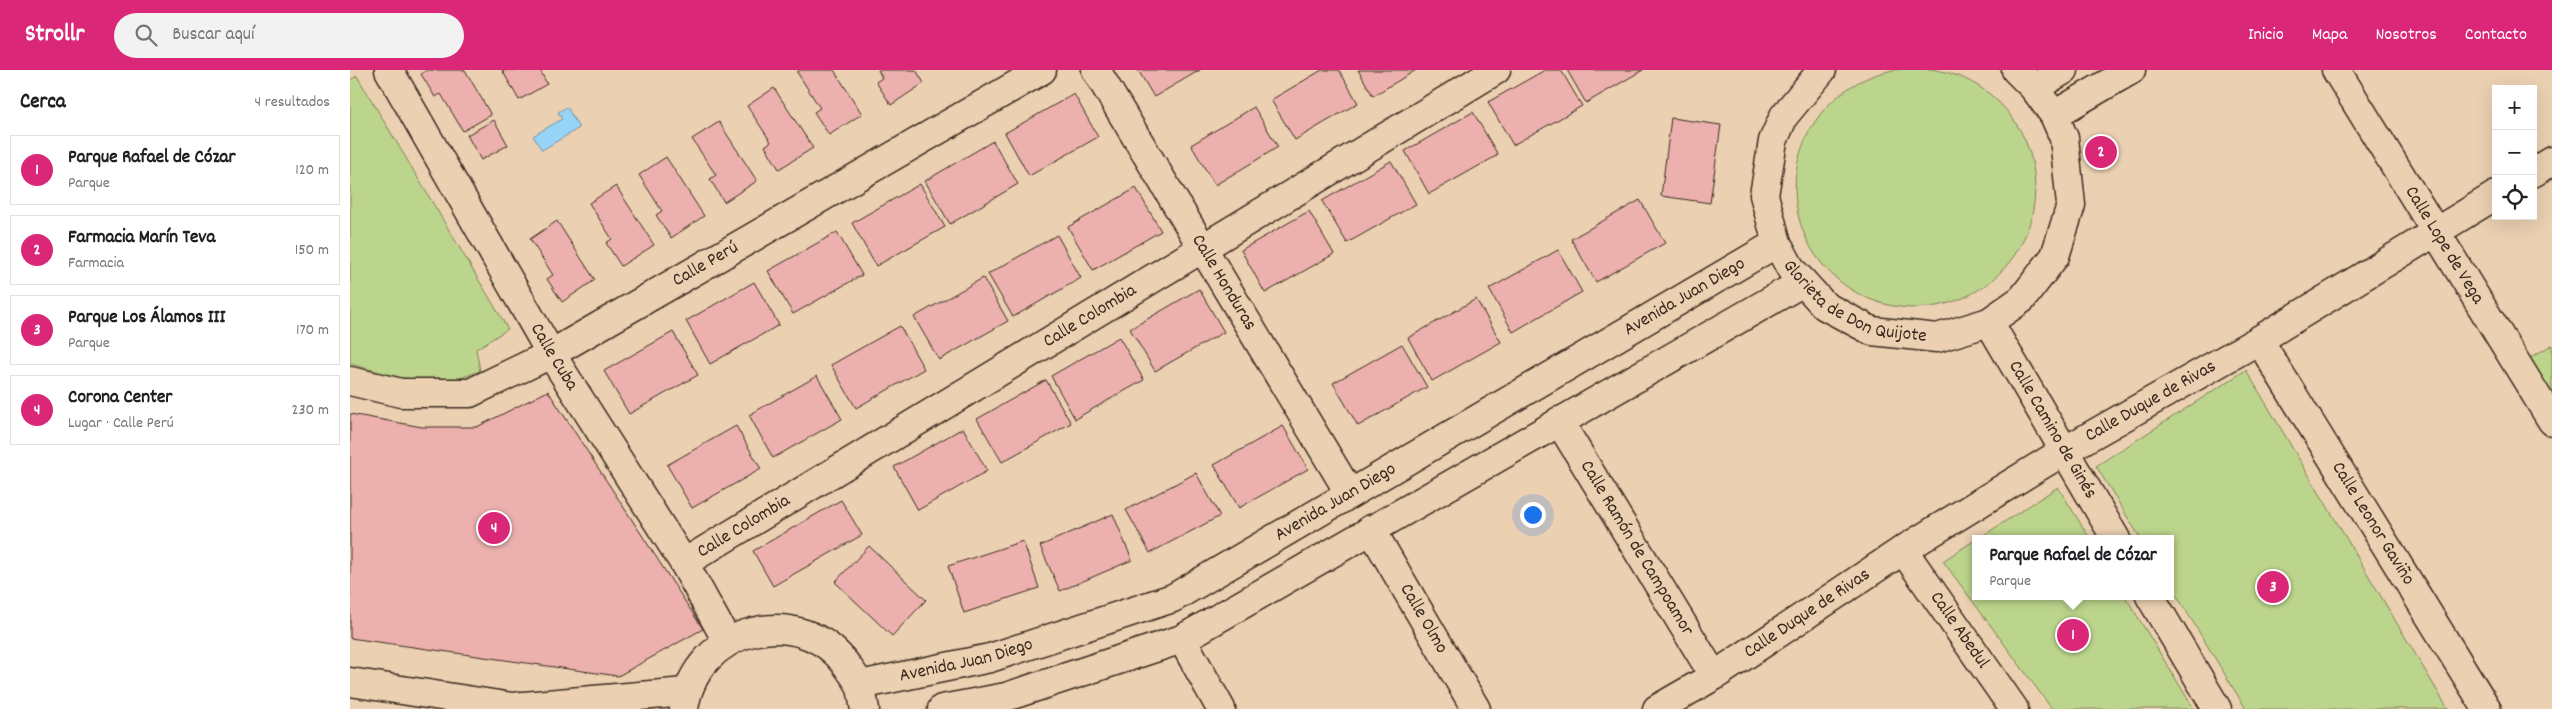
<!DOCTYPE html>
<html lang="es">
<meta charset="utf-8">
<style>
:root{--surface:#fff;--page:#f2f2f2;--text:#202124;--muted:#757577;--line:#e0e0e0;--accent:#db2777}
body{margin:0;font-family:Dekko,sans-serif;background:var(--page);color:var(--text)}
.controls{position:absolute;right:15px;top:15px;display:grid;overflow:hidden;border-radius:0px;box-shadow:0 5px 20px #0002}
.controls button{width:45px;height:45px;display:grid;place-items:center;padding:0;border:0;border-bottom:1px solid var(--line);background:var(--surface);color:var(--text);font:25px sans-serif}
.you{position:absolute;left:1182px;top:444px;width:18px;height:18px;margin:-12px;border:4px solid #fff;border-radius:50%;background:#1a73e8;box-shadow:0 0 0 8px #1a73e833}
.badge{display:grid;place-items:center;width:32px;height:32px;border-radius:50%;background:var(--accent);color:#fff;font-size:16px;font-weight:700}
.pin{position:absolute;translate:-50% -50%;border:2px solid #fff;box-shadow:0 1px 5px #0006}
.popup{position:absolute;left:1622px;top:465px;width:202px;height:65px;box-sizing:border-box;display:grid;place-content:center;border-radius:0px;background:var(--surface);filter:drop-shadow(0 1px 4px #0005);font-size:16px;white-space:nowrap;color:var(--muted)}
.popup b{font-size:19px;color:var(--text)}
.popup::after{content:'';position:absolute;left:50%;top:100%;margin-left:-10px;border:10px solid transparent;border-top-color:var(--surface)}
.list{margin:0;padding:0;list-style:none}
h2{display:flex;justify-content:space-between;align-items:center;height:65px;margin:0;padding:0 20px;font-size:21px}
h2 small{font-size:16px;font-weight:400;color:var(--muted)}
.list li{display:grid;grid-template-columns:32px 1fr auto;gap:15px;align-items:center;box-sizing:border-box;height:70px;margin:0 10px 10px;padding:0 10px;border:1px solid var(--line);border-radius:0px}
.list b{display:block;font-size:19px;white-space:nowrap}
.list p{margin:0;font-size:16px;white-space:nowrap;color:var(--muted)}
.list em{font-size:16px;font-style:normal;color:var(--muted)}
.icon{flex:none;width:28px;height:28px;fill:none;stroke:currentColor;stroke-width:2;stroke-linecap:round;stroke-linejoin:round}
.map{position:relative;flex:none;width:2202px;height:639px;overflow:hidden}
header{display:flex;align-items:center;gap:30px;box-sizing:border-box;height:70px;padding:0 25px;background:var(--accent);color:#fff}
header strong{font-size:24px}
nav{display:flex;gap:28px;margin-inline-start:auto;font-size:18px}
.search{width:350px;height:45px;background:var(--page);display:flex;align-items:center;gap:12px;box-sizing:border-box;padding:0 18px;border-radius:28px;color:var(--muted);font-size:19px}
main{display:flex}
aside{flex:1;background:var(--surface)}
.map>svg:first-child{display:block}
</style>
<header>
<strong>Strollr</strong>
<div class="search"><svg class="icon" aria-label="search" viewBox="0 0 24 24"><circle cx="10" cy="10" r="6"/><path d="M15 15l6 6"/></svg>Buscar aquí</div>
<nav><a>Inicio</a><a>Mapa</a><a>Nosotros</a><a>Contacto</a></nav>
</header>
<main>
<aside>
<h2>Cerca<small>4 resultados</small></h2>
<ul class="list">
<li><span class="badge">1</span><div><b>Parque Rafael de Cózar</b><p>Parque</p></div><em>120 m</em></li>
<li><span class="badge">2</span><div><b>Farmacia Marín Teva</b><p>Farmacia</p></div><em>150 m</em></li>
<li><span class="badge">3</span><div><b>Parque Los Álamos III</b><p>Parque</p></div><em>170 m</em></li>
<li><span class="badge">4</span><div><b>Corona Center</b><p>Lugar · Calle Perú</p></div><em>230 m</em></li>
</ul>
</aside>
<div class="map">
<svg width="2202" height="639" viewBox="0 0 2202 639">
<rect width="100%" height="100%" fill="#ebd0b2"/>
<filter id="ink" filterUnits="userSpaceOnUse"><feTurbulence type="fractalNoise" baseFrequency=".02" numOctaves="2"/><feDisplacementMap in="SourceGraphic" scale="10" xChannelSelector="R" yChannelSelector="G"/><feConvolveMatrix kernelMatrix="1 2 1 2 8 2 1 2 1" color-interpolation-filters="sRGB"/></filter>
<g filter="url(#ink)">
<path fill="#bcd58c" stroke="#7c8055" d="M1445 118a120 120 0 1 1 240 0a120 120 0 1 1-240 0Z
M 7,6 L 158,259 L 126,279 L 130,301 L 105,310 L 57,309 L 0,294 L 0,10 Z
M 2202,275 L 2202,335 L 2176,290 Z
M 1896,300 L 2098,639 L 1896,639 L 1821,516 L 1820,469 L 1791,469 L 1746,396 Z
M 1708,417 L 1740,469 L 1628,469 Z
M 1625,470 L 1626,526 L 1775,526 L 1844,639 L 1702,639 L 1593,491 Z"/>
<path fill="#97d5f8" stroke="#7291a1" d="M 217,37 L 229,58 L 192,80 L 183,66 L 212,49 L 208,42 Z"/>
<path fill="#ecb1ae" stroke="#3b2a1e" d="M 77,0 L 115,0 L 141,45 L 113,61 L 91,24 L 85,27 L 71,4 Z
M 152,0 L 190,0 L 197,14 L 169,30 Z
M 450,0 L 484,0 L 512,44 L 479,65 L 464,42 L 470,38 L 447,2 Z
M 528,0 L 566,0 L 574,13 L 541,35 L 526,12 L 532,8 Z
M 788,0 L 850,0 L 804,27 Z
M 972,0 L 989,0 L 1008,33 L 945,70 L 921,30 Z
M 1008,0 L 1066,0 L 1023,26 Z
M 1195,0 L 1211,0 L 1232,36 L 1163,75 L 1138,32 Z
M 1217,0 L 1293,0 L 1236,33 Z
M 424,18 L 463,78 L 429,99 L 415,76 L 421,72 L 397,36 Z
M 724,24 L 748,67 L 679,106 L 655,63 Z
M 904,37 L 928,77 L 865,115 L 841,75 Z
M 1123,42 L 1148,85 L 1079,124 L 1055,81 Z
M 1321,48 L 1371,55 L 1360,133 L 1311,126 Z
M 144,50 L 158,75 L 131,90 L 117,65 Z
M 369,52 L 407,111 L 374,132 L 360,109 L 366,105 L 342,69 Z
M 643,71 L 668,114 L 600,154 L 575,111 Z
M 316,87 L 354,146 L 321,168 L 306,145 L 312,141 L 289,105 Z
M 1041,91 L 1066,134 L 997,173 L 972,131 Z
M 570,114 L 595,157 L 526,196 L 502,153 Z
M 266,116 L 304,175 L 271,196 L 256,173 L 262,169 L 239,133 Z
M 786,118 L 811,161 L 743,200 L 718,157 Z
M 1290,130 L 1315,173 L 1246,212 L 1221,169 Z
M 959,141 L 984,184 L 915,223 L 891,180 Z
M 207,151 L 245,210 L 212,232 L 197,209 L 203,205 L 180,169 Z
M 487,162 L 512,205 L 443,244 L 418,201 Z
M 707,165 L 731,208 L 663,247 L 638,204 Z
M 1208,180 L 1232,222 L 1163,262 L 1139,219 Z
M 633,208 L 658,251 L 589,290 L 564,247 Z
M 404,212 L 429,255 L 360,294 L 336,251 Z
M 849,219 L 874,262 L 805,301 L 780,259 Z
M 1126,229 L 1151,272 L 1082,311 L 1058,268 Z
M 550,256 L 574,299 L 506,338 L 481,295 Z
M 323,262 L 348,305 L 279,344 L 254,301 Z
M 769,267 L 794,310 L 725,349 L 701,306 Z
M 1052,274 L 1077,317 L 1008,356 L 983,313 Z
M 467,306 L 492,349 L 423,388 L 399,345 Z
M 696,310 L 721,353 L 652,392 L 627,349 Z
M 198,321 L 353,559 L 268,606 L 0,568 L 0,344 L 72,357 L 127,357 Z
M 386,356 L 411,399 L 342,438 L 317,395 Z
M 933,356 L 958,399 L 889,438 L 864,395 Z
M 613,358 L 637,401 L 568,440 L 544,397 Z
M 846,403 L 870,446 L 800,483 L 776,440 Z
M 491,430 L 512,465 L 423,516 L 403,481 Z
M 763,444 L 782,490 L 710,521 L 690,476 Z
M 673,471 L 689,518 L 614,543 L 598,496 Z
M 519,476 L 576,530 L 542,566 L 485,512 Z"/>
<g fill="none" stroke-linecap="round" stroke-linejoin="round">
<defs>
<g id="minor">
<path id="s1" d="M 39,0 L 201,284 L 334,493 L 377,571"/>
<path id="s2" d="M 746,0 L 1000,424"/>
<path id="s3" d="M 1472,0 L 1434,46 L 1423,71 L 1414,125 L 1427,173 L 1441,199 L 1475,236 L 1522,261 L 1587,268 L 1639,252 L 1672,229 L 1705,186 L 1721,135 L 1714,68 L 1704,45 L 1684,18 L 1666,0"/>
<path id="s4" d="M 1986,0 L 2202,351"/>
<path d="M 1684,18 L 1714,0"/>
<path d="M 1704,45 L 1781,0"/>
<path d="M 2183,103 L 2202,91"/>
<path id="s5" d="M 1639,252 L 1766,469"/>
<path id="s6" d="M 1909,270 L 2137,639"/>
<path id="s7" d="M 0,311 L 51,323 L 120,323 L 201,284 L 692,0"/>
<path id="s8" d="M 1209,351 L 1364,606"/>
<path id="s9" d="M 1021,459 L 1126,639"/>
<path id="s10" d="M 1553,480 L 1664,639"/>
<path id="s11" d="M 334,493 L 1146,0"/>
<path d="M 1800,526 L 1867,639"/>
<path d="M 832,569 L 871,639"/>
<path d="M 0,612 L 162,637 L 336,622"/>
<path id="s12" d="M 510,615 L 640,588 L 823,528 L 1427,173"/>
<path d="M 334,639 C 345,558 450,529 498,597 C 502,603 508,610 510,616 C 513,623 513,632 515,639"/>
<path d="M 592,639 L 656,627 L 832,569 L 1453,212"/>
<path id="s13" d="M 1307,639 L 1364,606 L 1553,480 L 1714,381 L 1909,270 L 2146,125"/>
</g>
</defs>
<use href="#minor" stroke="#3b2a1e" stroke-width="31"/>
<use href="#minor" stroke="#ebd0b2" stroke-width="28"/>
</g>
</g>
<g text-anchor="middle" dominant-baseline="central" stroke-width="4.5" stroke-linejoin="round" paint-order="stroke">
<g font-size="19" fill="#3b2a1e" stroke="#ebd0b2">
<text stroke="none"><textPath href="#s4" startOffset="206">Calle Lope de Vega</textPath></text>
<text stroke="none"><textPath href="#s7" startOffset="390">Calle Perú</textPath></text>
<text stroke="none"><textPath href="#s2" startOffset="248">Calle Honduras</textPath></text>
<text stroke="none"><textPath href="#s3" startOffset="296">Glorieta de Don Quijote</textPath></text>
<text stroke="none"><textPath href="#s12" startOffset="919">Avenida Juan Diego</textPath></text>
<text stroke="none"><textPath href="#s11" startOffset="475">Calle Colombia</textPath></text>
<text stroke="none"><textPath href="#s1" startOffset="331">Calle Cuba</textPath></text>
<text stroke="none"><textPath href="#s13" startOffset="582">Calle Duque de Rivas</textPath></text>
<text stroke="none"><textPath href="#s5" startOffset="125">Calle Camino de Ginés</textPath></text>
<text stroke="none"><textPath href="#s12" startOffset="514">Avenida Juan Diego</textPath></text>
<text stroke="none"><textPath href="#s6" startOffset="216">Calle Leonor Gaviño</textPath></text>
<text stroke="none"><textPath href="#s11" startOffset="70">Calle Colombia</textPath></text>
<text stroke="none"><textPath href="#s8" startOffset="149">Calle Ramón de Campoamor</textPath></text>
<text stroke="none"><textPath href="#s13" startOffset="178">Calle Duque de Rivas</textPath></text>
<text stroke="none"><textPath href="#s9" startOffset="104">Calle Olmo</textPath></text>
<text stroke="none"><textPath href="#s10" startOffset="98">Calle Abedul</textPath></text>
<text stroke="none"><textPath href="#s12" startOffset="109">Avenida Juan Diego</textPath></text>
</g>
</g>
</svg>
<div class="controls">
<button>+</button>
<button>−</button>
<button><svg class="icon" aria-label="locate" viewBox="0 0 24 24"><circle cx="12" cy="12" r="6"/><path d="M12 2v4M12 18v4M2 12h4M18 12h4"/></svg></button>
</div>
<div class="you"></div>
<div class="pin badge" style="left:1723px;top:565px">1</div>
<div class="popup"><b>Parque Rafael de Cózar</b>Parque</div>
<div class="pin badge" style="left:1751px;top:82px">2</div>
<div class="pin badge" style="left:1923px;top:517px">3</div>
<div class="pin badge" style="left:144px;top:458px">4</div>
</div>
</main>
